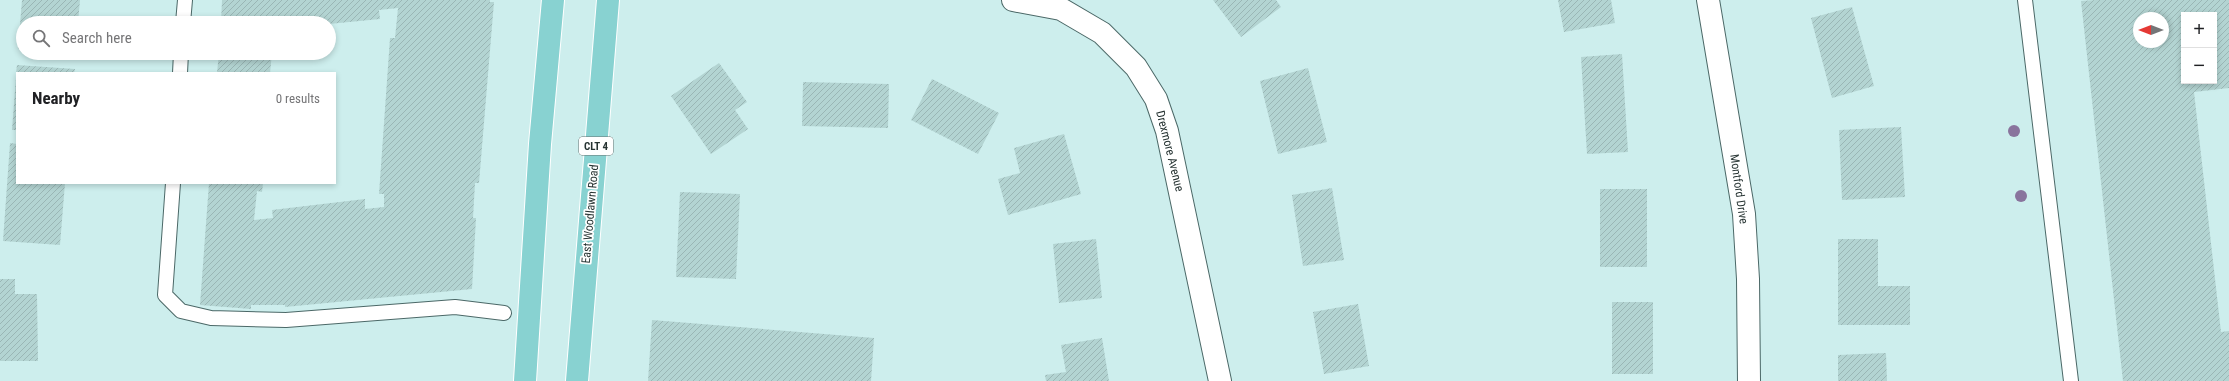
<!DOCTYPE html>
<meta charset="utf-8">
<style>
:root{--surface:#fff;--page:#f2f2f2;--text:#202124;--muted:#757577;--line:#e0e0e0}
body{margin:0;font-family:"Roboto Condensed",sans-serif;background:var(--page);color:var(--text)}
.controls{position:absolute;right:12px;top:12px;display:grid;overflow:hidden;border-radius:0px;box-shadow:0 2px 6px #0003}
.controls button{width:36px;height:36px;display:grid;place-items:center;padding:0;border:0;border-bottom:1px solid var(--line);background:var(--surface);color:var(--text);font:20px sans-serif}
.compass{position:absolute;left:2133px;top:12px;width:36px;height:36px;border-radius:50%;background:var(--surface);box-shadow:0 2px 6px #0003;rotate:270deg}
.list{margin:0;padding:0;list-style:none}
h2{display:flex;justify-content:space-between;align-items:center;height:52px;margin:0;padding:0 16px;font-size:17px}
h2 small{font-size:13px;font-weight:400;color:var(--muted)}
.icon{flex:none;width:22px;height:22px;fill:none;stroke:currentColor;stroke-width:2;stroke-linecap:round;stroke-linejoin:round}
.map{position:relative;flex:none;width:2229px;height:381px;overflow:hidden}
.search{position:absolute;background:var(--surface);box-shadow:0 2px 6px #0003;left:16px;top:16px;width:320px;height:44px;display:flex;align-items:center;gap:10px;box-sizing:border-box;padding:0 14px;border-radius:22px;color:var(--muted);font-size:15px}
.panel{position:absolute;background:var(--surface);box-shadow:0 2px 6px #0003;left:16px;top:72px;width:320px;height:112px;border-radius:0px}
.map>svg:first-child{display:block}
</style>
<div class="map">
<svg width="2229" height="381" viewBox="0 0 2229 381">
<defs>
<pattern id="building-hatch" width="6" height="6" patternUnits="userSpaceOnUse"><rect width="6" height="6" fill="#b3d4d2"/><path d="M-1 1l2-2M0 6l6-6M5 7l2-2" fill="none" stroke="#9ab6b5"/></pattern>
</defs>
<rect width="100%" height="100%" fill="#cdeeed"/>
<path fill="url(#building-hatch)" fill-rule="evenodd" d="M 22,0 L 80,0 L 78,23 L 23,23 L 23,49 L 18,49 Z
M 222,0 L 490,0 L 490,2 L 494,2 L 479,183 L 475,183 L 473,218 L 476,218 L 472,289 L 285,307 L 285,305 L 251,305 L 251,309 L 200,305 L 209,183 L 263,183 L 262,192 L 257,191 L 254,220 L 273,218 L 272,210 L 365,199 L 365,209 L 384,207 L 384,194 L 379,194 L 390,38 L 395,38 L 398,8 L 379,10 L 380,19 L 329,24 L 288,23 L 288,20 L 269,23 L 221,23 Z
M 1213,0 L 1276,0 L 1281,7 L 1241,37 Z
M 1558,0 L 1611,0 L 1615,23 L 1564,32 Z
M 2095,0 L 2229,0 L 2229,88 L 2194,92 L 2221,332 L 2229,331 L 2229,381 L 2123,381 L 2081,1 ZM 2184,15 L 2214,15 L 2214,81 L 2184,81 ZM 2139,18 L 2163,18 L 2163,42 L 2139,42 Z
M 1852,7 L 1874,86 L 1832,98 L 1811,18 Z
M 219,53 L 272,53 L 270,73 L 217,73 Z
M 1622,54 L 1628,152 L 1587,154 L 1581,57 Z
M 719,63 L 747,102 L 735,110 L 748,129 L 711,154 L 671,96 Z
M 17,65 L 75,69 L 74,73 L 16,73 Z
M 1308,68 L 1327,142 L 1278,154 L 1260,81 Z
M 16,78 L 17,78 L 17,130 L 12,130 Z
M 932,79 L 999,113 L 978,154 L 911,120 Z
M 803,82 L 889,84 L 888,128 L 802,126 Z
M 1901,127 L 1905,197 L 1842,200 L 1839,130 Z
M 1064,134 L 1081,194 L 1008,215 L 998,179 L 1020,173 L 1014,148 Z
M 10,143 L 17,144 L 17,183 L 65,183 L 60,245 L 3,241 Z
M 1332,188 L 1344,260 L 1303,266 L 1292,195 Z
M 1600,189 L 1647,189 L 1647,267 L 1600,267 Z
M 680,192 L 740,194 L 736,279 L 676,277 Z
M 1096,239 L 1102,298 L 1059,303 L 1053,244 Z
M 1838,239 L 1878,239 L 1878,286 L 1910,286 L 1910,325 L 1838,325 Z
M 0,279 L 15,279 L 15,294 L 37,294 L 38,361 L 0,361 Z
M 1612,302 L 1653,302 L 1653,374 L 1612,374 Z
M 1358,304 L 1369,366 L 1324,374 L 1313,312 Z
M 652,320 L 874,338 L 871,381 L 648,381 Z
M 1102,338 L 1109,381 L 1046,381 L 1045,375 L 1066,372 L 1061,345 Z
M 1886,353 L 1887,381 L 1838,381 L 1838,355 Z"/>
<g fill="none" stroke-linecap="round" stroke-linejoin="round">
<defs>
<path id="service" d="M 2025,0 L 2071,381
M 183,23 L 185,0
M 180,73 L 181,53
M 173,183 L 165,295 L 181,311 L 211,318 L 286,320 L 455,307 L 504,313"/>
<path id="minor" d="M 1013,0 L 1061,9 L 1102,33 L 1136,67 L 1156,99 L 1167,131 L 1220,381
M 1708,0 L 1744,214 L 1748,279 L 1749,381"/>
<path id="primary" d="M 525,381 L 540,144 L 553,0
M 577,381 L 608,0"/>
</defs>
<use href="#service" stroke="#4b6867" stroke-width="16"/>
<use href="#minor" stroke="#4b6867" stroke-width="24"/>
<use href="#primary" stroke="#fff" stroke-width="24"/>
<use href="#service" stroke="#fff" stroke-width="14"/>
<use href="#minor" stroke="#fff" stroke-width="22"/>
<use href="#primary" stroke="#88d2d1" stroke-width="22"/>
</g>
<g fill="#89749d">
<circle cx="2014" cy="131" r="6"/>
<circle cx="2021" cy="196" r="6"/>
</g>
<g text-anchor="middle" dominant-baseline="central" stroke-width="3.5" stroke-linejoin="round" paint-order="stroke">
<rect fill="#fff" stroke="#677070" stroke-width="1" x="579" y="137" width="34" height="18" rx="3"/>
<g font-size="11" font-weight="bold" fill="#263332">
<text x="596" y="146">CLT 4</text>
</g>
<g font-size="12" fill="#263332" stroke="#fff">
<text transform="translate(1170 151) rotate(76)">Drexmore Avenue</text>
<text transform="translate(1739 189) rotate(82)">Montford Drive</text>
<text transform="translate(590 214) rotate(-85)">East Woodlawn Road</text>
</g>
</g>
</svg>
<div class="controls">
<button>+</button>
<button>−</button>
</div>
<svg class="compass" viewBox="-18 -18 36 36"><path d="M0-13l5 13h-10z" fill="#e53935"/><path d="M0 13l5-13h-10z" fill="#757577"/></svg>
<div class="search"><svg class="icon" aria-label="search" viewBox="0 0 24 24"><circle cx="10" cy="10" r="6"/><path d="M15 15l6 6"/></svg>Search here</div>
<section class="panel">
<h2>Nearby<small>0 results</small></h2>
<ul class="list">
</ul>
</section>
</div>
